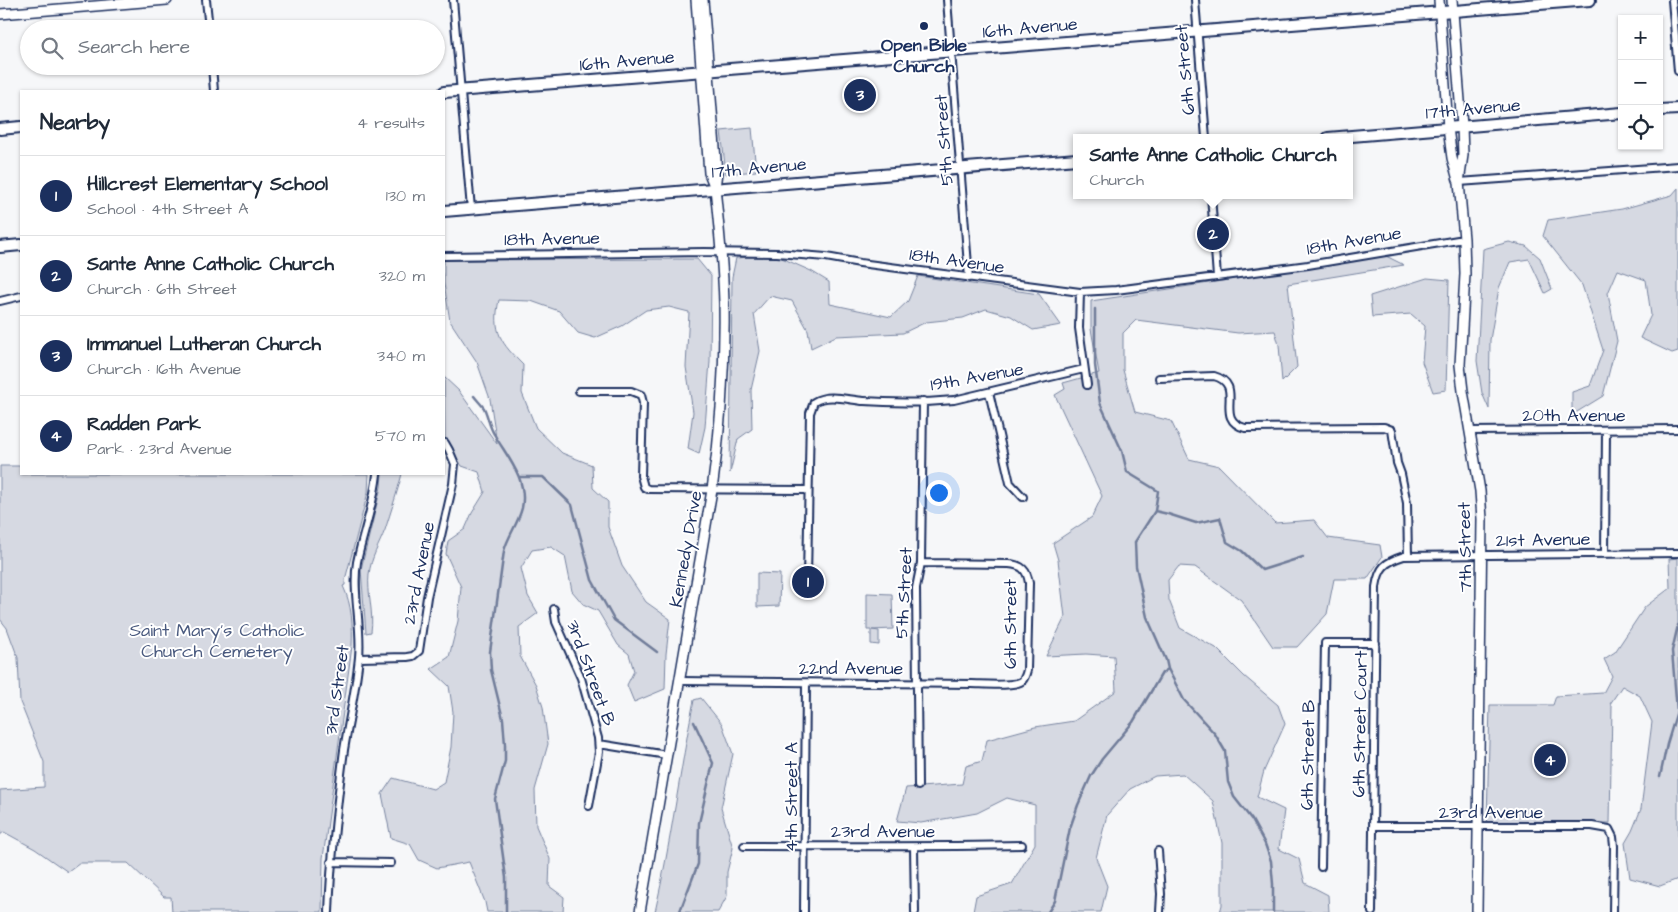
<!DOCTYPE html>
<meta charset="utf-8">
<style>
:root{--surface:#fff;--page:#f2f2f3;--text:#1f2937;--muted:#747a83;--line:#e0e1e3;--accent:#1b2f5e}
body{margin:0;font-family:"Architects Daughter",sans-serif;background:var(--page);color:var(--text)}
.controls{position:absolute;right:15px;top:15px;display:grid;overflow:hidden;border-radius:0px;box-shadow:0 1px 4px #0004}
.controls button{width:45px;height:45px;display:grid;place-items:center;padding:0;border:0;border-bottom:1px solid var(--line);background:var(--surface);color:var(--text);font:25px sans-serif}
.you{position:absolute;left:938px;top:492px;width:18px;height:18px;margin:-12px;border:4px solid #fff;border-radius:50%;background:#1a73e8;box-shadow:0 0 0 8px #1a73e833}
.badge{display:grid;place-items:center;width:32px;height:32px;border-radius:50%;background:var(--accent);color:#fff;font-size:16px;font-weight:700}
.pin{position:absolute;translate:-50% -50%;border:2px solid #fff;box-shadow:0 1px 5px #0006}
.popup{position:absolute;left:1073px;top:134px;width:280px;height:65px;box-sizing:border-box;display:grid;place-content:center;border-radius:0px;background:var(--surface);filter:drop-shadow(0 1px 4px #0005);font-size:16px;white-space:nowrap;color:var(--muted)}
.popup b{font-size:19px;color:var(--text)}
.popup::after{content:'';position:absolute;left:50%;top:100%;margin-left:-10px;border:10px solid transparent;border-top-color:var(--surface)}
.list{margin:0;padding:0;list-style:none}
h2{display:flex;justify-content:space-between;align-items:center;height:65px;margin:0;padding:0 20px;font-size:21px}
h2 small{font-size:16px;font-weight:400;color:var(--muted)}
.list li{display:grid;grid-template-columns:32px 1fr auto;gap:15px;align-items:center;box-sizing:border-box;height:80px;padding:0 20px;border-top:1px solid var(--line)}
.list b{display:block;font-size:19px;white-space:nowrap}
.list p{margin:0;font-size:16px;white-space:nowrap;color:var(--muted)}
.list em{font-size:16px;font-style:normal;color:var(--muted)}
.icon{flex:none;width:28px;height:28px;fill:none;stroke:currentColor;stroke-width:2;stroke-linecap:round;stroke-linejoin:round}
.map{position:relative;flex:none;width:1678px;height:912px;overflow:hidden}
.search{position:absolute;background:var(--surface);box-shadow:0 1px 4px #0004;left:20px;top:20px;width:425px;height:55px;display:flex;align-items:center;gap:12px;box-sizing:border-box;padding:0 18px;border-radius:28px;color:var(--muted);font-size:19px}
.panel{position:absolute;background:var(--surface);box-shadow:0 1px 4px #0004;left:20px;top:90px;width:425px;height:385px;border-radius:0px}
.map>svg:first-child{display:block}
</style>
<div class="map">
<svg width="1678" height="912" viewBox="0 0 1678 912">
<rect width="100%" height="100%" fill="#f6f7f9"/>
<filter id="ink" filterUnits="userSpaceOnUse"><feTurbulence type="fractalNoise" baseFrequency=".02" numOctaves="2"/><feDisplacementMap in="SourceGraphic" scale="10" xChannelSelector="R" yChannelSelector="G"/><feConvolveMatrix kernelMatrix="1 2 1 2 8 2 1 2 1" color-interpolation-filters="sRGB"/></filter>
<g filter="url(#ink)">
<path fill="#d6d9e2" stroke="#7884a0" d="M 752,128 L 756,171 L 726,174 L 721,131 Z
M 1678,188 L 1678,351 L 1672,353 L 1640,338 L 1651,315 L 1646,280 L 1618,270 L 1608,293 L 1617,341 L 1603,396 L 1572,415 L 1572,392 L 1590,386 L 1603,350 L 1582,285 L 1543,236 L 1548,220 L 1622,209 L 1672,195 Z
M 1509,242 L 1526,246 L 1540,258 L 1552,289 L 1545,293 L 1529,259 L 1510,262 L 1499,288 L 1490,340 L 1489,409 L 1482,393 L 1477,361 L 1483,249 Z
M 775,255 L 811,271 L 829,282 L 830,304 L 891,317 L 908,301 L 918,276 L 1039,294 L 1061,325 L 1033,330 L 1011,316 L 986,309 L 963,318 L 926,322 L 903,333 L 836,336 L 811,348 L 808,330 L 792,301 L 770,296 L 754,314 L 760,351 L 751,390 L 752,429 L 738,439 L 730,473 L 732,277 L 736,258 Z
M 1386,256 L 1404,265 L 1288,284 L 1297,367 L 1282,382 L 1279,345 L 1275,331 L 1238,333 L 1136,320 L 1123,333 L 1123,370 L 1135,412 L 1171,421 L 1189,459 L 1219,466 L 1275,523 L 1314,520 L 1328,538 L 1380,545 L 1382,557 L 1367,579 L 1334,579 L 1327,614 L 1297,647 L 1273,647 L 1241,600 L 1195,567 L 1179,566 L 1168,580 L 1169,600 L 1180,628 L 1216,648 L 1244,676 L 1278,705 L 1285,724 L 1264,771 L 1257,797 L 1284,810 L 1279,849 L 1299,859 L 1305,883 L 1328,895 L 1329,912 L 1220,912 L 1222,905 L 1222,843 L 1213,801 L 1183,774 L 1155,776 L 1130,789 L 1107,815 L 1096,858 L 1107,886 L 1101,912 L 973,912 L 976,896 L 1012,884 L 1035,844 L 1035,805 L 1007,798 L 977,813 L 921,823 L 897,821 L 906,788 L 962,784 L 966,766 L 982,761 L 987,740 L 1035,727 L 1074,721 L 1116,691 L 1114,656 L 1086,654 L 1046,656 L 1065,617 L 1058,560 L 1053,543 L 1092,517 L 1102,496 L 1055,395 L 1065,389 L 1063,383 L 1099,373 L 1091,329 L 1091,301 Z
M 697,259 L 711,276 L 710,361 L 705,427 L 699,454 L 688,449 L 693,412 L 686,367 L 689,312 L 669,307 L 646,310 L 622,326 L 595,338 L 578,333 L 559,311 L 531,301 L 499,300 C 492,332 501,343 523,365 L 522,393 L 536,428 L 562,453 L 592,465 L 593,488 L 608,502 L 608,527 L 622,566 L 646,602 L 670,619 L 666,654 L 665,689 L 634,702 L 627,685 L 634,671 L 629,654 L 618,645 L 598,611 L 583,604 L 572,591 L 565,556 L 551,547 L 532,550 L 521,568 L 528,596 L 538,613 L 519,627 L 520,656 L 536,685 L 543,707 L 548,744 L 535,790 L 536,826 L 550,859 L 549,886 L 564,897 L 563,912 L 487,912 L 485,902 L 469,862 L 437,868 L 419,860 L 410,844 L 391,838 L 382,794 L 393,778 L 433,789 L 444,782 L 451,747 L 453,712 L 449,686 L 431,669 L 449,657 L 458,621 L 461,587 L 446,554 L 448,541 L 465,529 L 472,513 L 485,492 L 479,472 L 462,466 L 445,439 L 444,377 L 459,391 L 497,444 L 490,399 L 477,362 L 450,321 L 444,283 L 444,260 Z
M 1427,278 L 1449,280 L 1446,390 L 1433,392 L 1422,362 L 1425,326 L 1411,314 L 1372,317 L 1370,296 Z
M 0,466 L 21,466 L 21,474 L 369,474 L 368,492 L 345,580 L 345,585 L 343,586 C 352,605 353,625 352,646 L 323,858 L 322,912 L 172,912 L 171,897 L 164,897 L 128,863 L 80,863 L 68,872 L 35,849 L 4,832 L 0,835 L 0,790 L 44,787 L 44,762 L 20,702 L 18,658 L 7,628 L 0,619 Z
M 382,474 L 402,474 C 397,493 391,511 385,530 C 379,545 371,558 369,574 C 367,594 374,612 371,632 L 366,633 L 361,569 L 381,487 Z
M 1678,558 L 1678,879 L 1660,886 L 1630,878 L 1625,843 L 1632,831 L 1641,809 L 1652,722 L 1640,696 L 1622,686 L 1610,704 L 1612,705 L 1610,823 L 1489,822 L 1487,820 L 1490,705 L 1553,705 L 1556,696 L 1603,693 L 1612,676 L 1604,659 L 1615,652 L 1645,607 L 1670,588 L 1669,559 Z
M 757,573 L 780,574 L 779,606 L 757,607 Z
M 867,593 L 892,594 L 893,629 L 872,630 L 879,631 L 879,645 L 871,644 L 871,630 L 867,630 Z
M 701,698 L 722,724 L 733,754 L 721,808 L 733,848 L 727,872 L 727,896 L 718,912 L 655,912 C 671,842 680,770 694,700 Z"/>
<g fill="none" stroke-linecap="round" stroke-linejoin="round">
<path stroke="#707c99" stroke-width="2.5" d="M 1095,309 L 1095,365 L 1100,403 L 1122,451 L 1127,472 L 1158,491 L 1155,511 L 1135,542 L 1136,566 L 1147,617 L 1166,660 L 1168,669 L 1184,700 L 1215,734 L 1225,751 L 1228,782 L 1234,797 L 1252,820 L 1265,844 L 1271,861 L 1273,884 L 1273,912
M 474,396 C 477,400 481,404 484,408 C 488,416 489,426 494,434 C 507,457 528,479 522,508 C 518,524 508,536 504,551 L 490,652 L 491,670 L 503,719 L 505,745 L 505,761 L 495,799 L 506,878 L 506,912
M 519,477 L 543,477 L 572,505 L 592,580 L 614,620 L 657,652
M 1155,511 L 1168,514 L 1196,523 L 1220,518 L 1227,542 L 1242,551 L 1262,570 L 1303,557
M 1660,777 L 1667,744 L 1677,711 L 1672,651 L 1678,625
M 680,911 L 698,864 L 699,823 L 713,763 L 694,722
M 1048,912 L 1055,901 L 1070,828 L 1078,805 L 1091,776 L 1102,759 L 1133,722 L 1162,673 L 1168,669"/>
<defs>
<path id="street" d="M 206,0 L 209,29
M 453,0 L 471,209
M 947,0 L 969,278
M 1195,0 L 1206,138
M 1672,0 L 1678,71
M 212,66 L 214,91
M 1459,182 L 1678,166
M 1211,195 L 1217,277
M 444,256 L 704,252 L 777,253 L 826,257 L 860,263 L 1080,292 L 1116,290 L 1308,265 L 1464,239
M 1080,292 L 1079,328 L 1087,385
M 0,301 L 21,296
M 1159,378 L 1214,376 C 1247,385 1212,419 1245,428 L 1384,427 L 1392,430 L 1397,463 L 1401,474 L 1407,503 L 1408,556
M 579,391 L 631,391 L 641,395 L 643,403 L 641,476 L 644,487 L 648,489 L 808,490
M 989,392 L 1010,483 L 1023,497
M 1469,431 L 1678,429
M 1605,554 L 1606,430
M 807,579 L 810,413 L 814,402 C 828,393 849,400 864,401 C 894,403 925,403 954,400 L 1084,369
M 554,609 L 556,622 L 581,678 L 598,738 L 599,752 L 589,806
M 359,658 L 407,657 L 413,656 L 419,651 L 427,597 L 453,484 L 455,464 L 449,450 L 445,443
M 680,681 L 972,684 C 982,684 1014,687 1022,681 C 1025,678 1026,674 1027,670 L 1029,583 C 1027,570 1022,565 1009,564 L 921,563
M 599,744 L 667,755
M 918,786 L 916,588 L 921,563 L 923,401
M 1373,826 L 1592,826 L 1609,829 L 1613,837 L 1614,846 L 1613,912
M 744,846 C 837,846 930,847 1022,845
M 914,847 L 915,912
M 1158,851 L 1161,894 L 1160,912
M 331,862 L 391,863
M 1321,867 L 1325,643 L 1376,643
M 329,912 C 331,858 337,804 344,750 C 349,719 356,688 359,657 C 362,625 352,592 357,562 C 363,533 374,504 377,474
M 804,912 L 806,683
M 1372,912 L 1376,587 C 1379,567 1385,562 1404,556 L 1678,553"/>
<path id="secondary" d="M 696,0 L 709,173 L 715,188
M 1439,0 L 1448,128 L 1452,158 L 1458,180
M 1452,0 L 1462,126 L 1463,155 L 1459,182 L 1464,239 L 1465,274 L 1460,365 L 1463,391 L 1480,491 L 1482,519 L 1477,912
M 0,14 L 167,0
M 640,912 L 712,490 C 721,428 725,365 724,303 C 723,264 719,226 715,188 L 717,172 L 703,0"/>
<path id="primary" d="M 444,92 L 1590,0
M 1659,110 L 1678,109
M 0,129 L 21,127
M 1328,138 L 1622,113
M 444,211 L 1077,159
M 0,247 L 21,245"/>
</defs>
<use href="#street" stroke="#1b2f5e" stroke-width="10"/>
<use href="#secondary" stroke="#1b2f5e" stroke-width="12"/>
<use href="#primary" stroke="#1b2f5e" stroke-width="14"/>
<use href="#street" stroke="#fff" stroke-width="6"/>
<use href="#secondary" stroke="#fff" stroke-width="9"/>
<use href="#primary" stroke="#fff" stroke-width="10"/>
</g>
</g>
<circle fill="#1b2f5e" stroke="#fff" stroke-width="2" cx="924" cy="26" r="5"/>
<g text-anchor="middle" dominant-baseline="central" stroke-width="4" stroke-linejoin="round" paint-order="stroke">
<g font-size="18" fill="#1b2f5e" stroke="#fff">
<text transform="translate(1030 28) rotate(-5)">16th Avenue</text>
<text transform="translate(627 61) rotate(-5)">16th Avenue</text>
<text transform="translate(1185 70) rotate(-95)">6th Street</text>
<text transform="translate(1473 109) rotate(-5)">17th Avenue</text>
<text transform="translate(944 140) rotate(-94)">5th Street</text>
<text transform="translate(759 168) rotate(-5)">17th Avenue</text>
<text transform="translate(552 239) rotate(-1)">18th Avenue</text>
<text transform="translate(1354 241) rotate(-10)">18th Avenue</text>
<text transform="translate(957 261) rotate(8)">18th Avenue</text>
<text transform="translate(977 377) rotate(-10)">19th Avenue</text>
<text x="1574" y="415">20th Avenue</text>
<text transform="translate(1543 540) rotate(-1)">21st Avenue</text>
<text transform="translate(1465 547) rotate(-91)">7th Street</text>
<text transform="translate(686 549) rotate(-80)">Kennedy Drive</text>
<text transform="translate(419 573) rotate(-79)">23rd Avenue</text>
<text transform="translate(904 593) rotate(-87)">5th Street</text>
<text transform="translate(1010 624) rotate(-90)">6th Street</text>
<text x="851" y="668">22nd Avenue</text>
<text transform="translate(591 673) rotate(70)">3rd Street B</text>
<text transform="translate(337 690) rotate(-82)">3rd Street</text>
<text transform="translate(1360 724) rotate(-89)">6th Street Court</text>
<text transform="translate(1308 755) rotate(-89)">6th Street B</text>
<text transform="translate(791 797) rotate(-90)">4th Street A</text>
<text x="1491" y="812">23rd Avenue</text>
<text x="883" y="831">23rd Avenue</text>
</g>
<g font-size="18" font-weight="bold" fill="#1b2f5e" stroke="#fff">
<text x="924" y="45">Open Bible<tspan x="924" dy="21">Church</tspan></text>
</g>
<g font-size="18" fill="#4a5a7f" stroke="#fff">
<text x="217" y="630">Saint Mary's Catholic<tspan x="217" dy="21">Church Cemetery</tspan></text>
</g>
</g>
</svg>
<div class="controls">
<button>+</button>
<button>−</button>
<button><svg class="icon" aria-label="locate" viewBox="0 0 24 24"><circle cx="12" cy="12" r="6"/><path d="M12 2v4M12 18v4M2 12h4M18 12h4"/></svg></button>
</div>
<div class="you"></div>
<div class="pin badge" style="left:808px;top:582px">1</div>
<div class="pin badge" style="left:1213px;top:234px">2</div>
<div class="popup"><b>Sante Anne Catholic Church</b>Church</div>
<div class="pin badge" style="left:860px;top:95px">3</div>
<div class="pin badge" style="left:1550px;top:760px">4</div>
<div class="search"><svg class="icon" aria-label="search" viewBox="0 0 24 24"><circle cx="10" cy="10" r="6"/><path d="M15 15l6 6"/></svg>Search here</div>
<section class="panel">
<h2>Nearby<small>4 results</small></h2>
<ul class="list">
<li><span class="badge">1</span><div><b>Hillcrest Elementary School</b><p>School · 4th Street A</p></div><em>130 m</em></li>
<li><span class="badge">2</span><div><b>Sante Anne Catholic Church</b><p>Church · 6th Street</p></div><em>320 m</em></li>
<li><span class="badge">3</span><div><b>Immanuel Lutheran Church</b><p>Church · 16th Avenue</p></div><em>340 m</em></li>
<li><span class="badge">4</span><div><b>Radden Park</b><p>Park · 23rd Avenue</p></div><em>570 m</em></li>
</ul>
</section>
</div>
